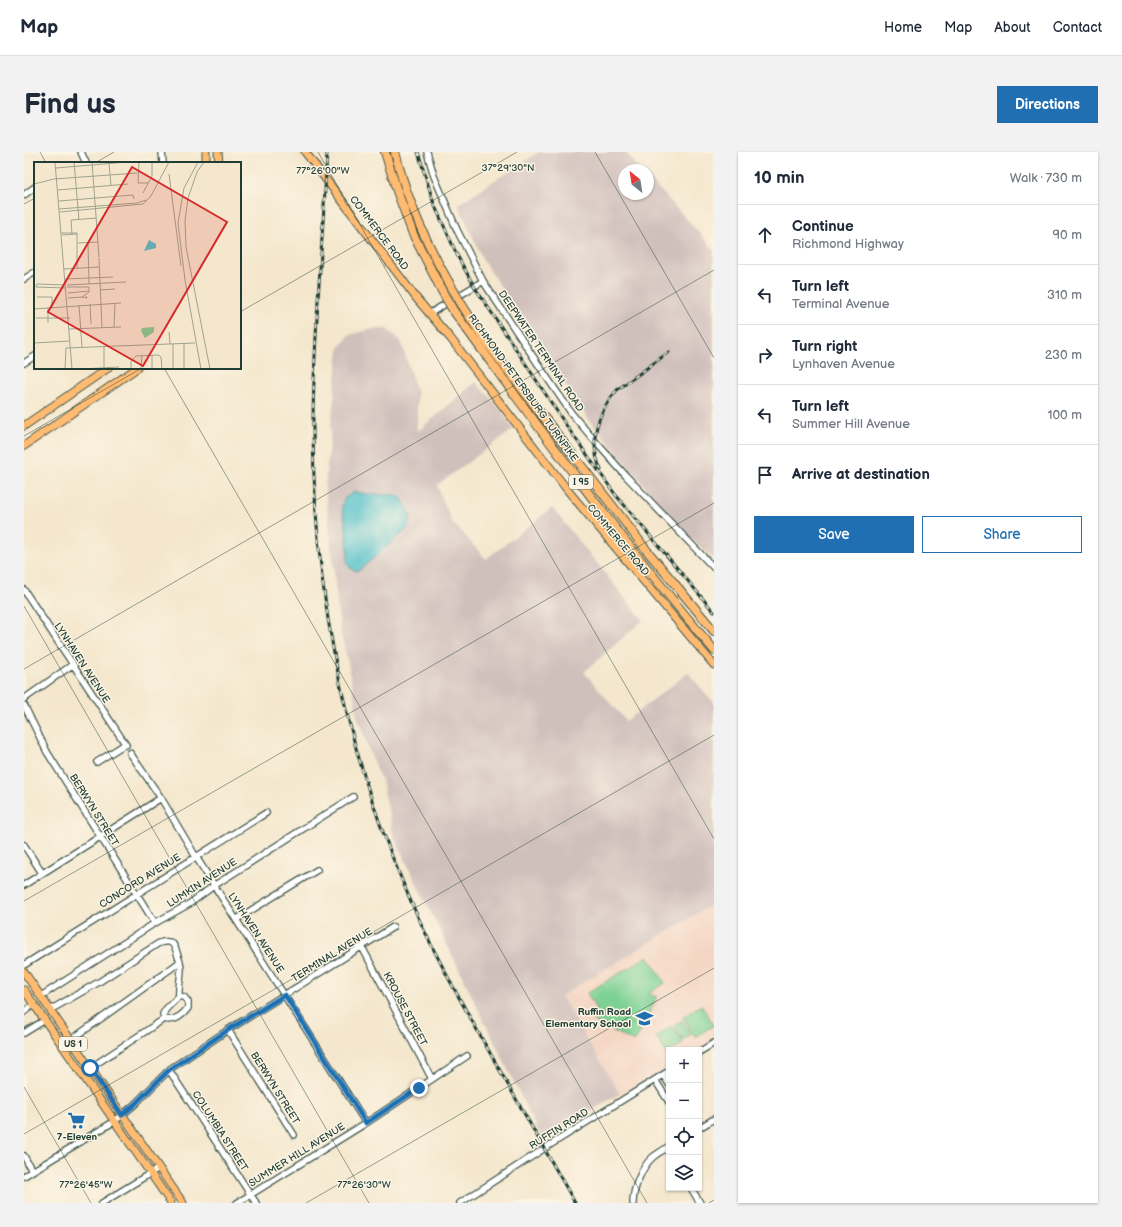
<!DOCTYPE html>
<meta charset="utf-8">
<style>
:root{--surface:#fff;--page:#f2f2f3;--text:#1f2937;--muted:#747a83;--line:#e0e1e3;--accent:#1f6fb2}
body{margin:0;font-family:"Balsamiq Sans",sans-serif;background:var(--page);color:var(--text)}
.controls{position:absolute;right:12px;bottom:12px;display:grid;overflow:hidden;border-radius:0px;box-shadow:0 1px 3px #0004}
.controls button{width:36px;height:36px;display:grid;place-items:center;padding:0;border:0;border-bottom:1px solid var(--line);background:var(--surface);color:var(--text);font:20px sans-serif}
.compass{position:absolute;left:594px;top:12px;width:36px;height:36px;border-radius:50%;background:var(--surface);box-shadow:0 1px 3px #0004;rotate:330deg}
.stop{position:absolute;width:12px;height:12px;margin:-9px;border:3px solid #1f6fb2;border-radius:50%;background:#fff}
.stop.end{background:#1f6fb2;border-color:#fff;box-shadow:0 1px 4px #0008}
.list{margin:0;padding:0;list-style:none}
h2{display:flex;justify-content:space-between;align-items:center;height:52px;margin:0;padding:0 16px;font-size:17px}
h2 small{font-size:13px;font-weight:400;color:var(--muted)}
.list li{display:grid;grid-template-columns:26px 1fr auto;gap:12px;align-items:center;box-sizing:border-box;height:60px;padding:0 16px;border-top:1px solid var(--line)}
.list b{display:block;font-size:15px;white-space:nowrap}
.list p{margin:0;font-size:13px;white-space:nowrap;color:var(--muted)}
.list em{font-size:13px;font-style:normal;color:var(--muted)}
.actions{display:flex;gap:8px;padding:12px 16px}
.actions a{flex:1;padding:9px 0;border:1px solid var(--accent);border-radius:0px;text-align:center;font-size:14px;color:var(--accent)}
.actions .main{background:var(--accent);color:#fff}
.icon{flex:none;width:22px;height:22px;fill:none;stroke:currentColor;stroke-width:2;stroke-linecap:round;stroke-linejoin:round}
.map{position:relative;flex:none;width:690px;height:1051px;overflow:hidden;border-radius:0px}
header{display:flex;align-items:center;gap:24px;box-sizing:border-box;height:56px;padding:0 20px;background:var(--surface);border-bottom:1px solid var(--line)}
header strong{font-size:19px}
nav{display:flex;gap:22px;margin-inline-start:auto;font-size:14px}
.intro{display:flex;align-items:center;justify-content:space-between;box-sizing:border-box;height:96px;padding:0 24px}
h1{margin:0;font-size:28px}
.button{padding:10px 18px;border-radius:0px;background:var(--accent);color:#fff;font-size:14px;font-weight:700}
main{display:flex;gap:24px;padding:0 24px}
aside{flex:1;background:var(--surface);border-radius:0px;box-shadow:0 1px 3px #0004}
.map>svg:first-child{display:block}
</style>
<header>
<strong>Map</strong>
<nav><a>Home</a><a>Map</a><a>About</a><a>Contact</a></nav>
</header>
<div class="intro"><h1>Find us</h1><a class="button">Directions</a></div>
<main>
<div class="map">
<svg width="690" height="1051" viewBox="0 0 690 1051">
<rect width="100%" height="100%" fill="#fcf5e5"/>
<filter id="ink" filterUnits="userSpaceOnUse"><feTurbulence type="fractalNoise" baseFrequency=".025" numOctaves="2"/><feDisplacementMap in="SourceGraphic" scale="8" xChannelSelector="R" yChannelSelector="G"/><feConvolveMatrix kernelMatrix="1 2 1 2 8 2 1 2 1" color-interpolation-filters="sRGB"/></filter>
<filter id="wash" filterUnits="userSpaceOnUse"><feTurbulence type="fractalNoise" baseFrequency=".012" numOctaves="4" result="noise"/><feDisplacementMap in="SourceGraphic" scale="16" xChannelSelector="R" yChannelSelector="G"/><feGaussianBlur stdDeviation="0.9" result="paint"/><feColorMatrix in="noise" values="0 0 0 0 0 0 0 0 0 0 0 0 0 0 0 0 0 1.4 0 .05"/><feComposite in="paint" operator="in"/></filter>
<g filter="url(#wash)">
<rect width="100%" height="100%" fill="#f4e7cd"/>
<path fill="#f4d3c1" d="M 690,751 L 690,889 L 675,898 L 645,898 L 645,917 L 598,946 L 536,844 Z"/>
<path fill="#d0c0bc" d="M 515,0 L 601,0 L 617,18 L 600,18 L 600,42 L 624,42 L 624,25 L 690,97 L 690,407 L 660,381 L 565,268 L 460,110 L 434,52 Z
M 348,177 L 363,177 L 377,189 L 393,242 L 393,280 L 452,230 L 477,258 L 490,277 L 413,333 L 428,370 L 462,407 L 528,356 L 619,468 L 560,520 L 602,569 L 664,521 L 690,551 L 690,751 L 537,844 L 596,942 L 518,987 L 369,683 L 358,628 L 352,618 L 333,564 L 326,520 L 316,478 L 301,334 L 315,196 L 325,183 Z"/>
<path fill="#7dd194" stroke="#4e8764" d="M 624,804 L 641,831 L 624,842 L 633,845 L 612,888 L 610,890 L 567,867 L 572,857 L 563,841 Z
M 677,853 L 690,873 L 671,885 L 659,865 Z
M 658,868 L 667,882 L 659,888 L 650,874 Z
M 648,874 L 659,891 L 649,898 L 645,898 L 645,900 L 643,902 L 632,885 Z"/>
<path fill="#54c1cb" stroke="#3a7f80" d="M 330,340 L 345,342 L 374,343 L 376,344 C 383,356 393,367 381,379 L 337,417 L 332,419 L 326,416 L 323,410 L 324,400 L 321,368 L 318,358 L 318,353 L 321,346 Z"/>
</g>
<g filter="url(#ink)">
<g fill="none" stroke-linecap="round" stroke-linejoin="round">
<defs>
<path id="minor" d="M 57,0 L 62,11
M 138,0 L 139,11
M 403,0 L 410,24 L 433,78 L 459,129 L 522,224 L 548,262 L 570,288 L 602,324 L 690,416
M 0,43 L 11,35
M 0,127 L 11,120
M 405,162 L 459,129
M 0,211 L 11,204
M 0,438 L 102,593
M 0,547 L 48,513
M 0,553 L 23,600 L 131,771
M 106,601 L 137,646 L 172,705 L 342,971
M 73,610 L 101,592
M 0,693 L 18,721
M 0,733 L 137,646
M 213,767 L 293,718
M 338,795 L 408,927
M 0,813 L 242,661
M 17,844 L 131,771 L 165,752 L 191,733 L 329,645
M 155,844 L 160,845 L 164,850 L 164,856 C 158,864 150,870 140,867 L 139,862 L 142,857 Z
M 26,858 L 75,830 L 135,791 C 149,787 150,792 154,804 C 155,808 157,812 157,816 C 157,826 154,835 155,844
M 0,860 L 10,852
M 204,878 L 270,983
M 0,881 L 21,868
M 47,888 L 156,810
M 675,900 L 690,891
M 66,916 L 140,867
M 145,918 L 232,1051
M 639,923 L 645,932
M 631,928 L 645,950
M 675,976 L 690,967
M 0,1004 L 8,1019
M 0,1024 L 91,969 L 110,953 L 146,917 L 204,878 L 369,775
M 667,1036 L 676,1051
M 78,1051 L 135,1016
M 213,1051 L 342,971 L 443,904
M 436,1051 L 518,998 L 645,919
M 609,1051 C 609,1037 618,1014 629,1005 C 634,1001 640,998 645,994"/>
<path id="major" d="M 182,0 L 182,11
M 194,0 L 195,11
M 281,0 L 393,147 L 427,187 L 545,340 L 690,513
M 0,274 L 84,216
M 0,294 L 113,216
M 0,820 L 159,1051
M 0,838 L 147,1051"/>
<path id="highway" d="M 361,0 L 373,39 L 389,82 L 418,139
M 371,0 C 382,45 401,89 424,129
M 438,153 L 460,187 L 515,259 L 624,400 L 690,479
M 429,158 C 513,274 598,389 690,498"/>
</defs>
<use href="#minor" stroke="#3f564b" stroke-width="8"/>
<use href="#major" stroke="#3f564b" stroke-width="9"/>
<use href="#highway" stroke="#3f564b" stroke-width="10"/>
<use href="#minor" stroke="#fff" stroke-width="5.5"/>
<use href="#major" stroke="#ffbb71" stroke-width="7"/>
<use href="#highway" stroke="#ffbb71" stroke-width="8"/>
<defs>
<path id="rail" d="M 303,0 C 299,89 290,178 289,267 C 288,428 318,590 382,738 C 406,795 436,848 466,901 C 494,951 523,1001 551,1051
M 394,0 L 410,52 L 434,105 L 450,134 L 544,276 L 591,342 L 690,460
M 577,318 C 564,290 573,260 593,238 L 645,200"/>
</defs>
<use href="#rail" stroke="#1f3d34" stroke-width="3"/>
<use href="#rail" stroke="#fcf5e5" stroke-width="1.5" stroke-dasharray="4.5" stroke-linecap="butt"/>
<defs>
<path id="highway-bridge" d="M 424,129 L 438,153
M 418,139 L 429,158"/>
</defs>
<use href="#highway-bridge" stroke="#3f564b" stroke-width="10" stroke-linecap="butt"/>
<use href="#highway-bridge" stroke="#ffbb71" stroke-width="8"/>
</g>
</g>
<g fill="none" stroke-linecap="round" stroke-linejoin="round" filter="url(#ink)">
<path stroke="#1f6fb2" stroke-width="5" d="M 66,916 L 98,963 L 110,953 L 145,918 L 204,878 L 261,843 L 342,971 L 395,936"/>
</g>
<path fill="none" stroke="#1f3d34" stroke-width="1" stroke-opacity="0.45" d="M 16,0 L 22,11M 294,0 L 690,687M 571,0 L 690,206M 71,11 L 90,0M 0,52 L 11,46M 216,160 L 493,0M 140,216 L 623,1051M 0,284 L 118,216M 0,454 L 345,1051M 0,517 L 690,118M 0,749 L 690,351M 0,935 L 67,1051M 0,982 L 690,583M 282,1051 L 690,816M 685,1051 L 690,1048"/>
<defs>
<symbol id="school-bare" viewBox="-9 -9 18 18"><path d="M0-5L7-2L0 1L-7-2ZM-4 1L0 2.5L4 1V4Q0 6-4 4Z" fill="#1f6fb2" stroke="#fcf5e5" stroke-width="2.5" paint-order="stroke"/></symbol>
<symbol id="supermarket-bare" viewBox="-9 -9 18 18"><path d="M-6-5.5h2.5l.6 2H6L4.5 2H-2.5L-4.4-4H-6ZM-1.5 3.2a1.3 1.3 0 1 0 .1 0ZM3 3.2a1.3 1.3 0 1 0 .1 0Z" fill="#1f6fb2" stroke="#fcf5e5" stroke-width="2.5" paint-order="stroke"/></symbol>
</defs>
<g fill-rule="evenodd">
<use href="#school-bare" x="608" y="854" width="25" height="25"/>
<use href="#supermarket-bare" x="40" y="956" width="25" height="25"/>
</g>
<g text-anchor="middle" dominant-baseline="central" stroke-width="3" stroke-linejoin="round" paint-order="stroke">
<g fill="#fcf5e5" stroke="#617469" stroke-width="1">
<rect x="545" y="323" width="24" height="14" rx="3"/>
<rect x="35" y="885" width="28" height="14" rx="3"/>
</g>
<g font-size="9" font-weight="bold" fill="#1f3d34">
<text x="557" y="330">I 95</text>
<text x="49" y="892">US 1</text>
</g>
<g font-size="10" fill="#1f3d34" stroke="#fcf5e5">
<text transform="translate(355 81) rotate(53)">COMMERCE ROAD</text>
<text transform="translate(517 199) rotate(56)">DEEPWATER TERMINAL ROAD</text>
<text transform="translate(499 236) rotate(54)">RICHMOND-PETERSBURG TURNPIKE</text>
<text transform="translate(594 388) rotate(50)">COMMERCE ROAD</text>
<text transform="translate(58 511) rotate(57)">LYNHAVEN AVENUE</text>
<text transform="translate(70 658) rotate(58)">BERWYN STREET</text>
<text transform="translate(116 729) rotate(-32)">CONCORD AVENUE</text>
<text transform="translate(178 731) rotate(-33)">LUMKIN AVENUE</text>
<text transform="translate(232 781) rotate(57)">LYNHAVEN AVENUE</text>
<text transform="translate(308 803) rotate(-32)">TERMINAL AVENUE</text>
<text transform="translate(381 857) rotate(62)">KROUSE STREET</text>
<text transform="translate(251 936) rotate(58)">BERWYN STREET</text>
<text transform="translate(535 977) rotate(-32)">RUFFIN ROAD</text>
<text transform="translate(196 979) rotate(57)">COLUMBIA STREET</text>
<text transform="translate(273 1003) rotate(-32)">SUMMER HILL AVENUE</text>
</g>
<g font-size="10" font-weight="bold" fill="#1f3d34" stroke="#fcf5e5" text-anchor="end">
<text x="607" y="860">Ruffin Road<tspan x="607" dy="12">Elementary School</tspan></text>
<text x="53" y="985" text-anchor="middle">7-Eleven</text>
</g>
</g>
<g transform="translate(10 10)">
<rect width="207" height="207" fill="#f4e7cd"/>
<path d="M 120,165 L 120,170 L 111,176 L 107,169 L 108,166 Z" fill="#7dd194"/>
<path d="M 115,78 L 122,82 L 122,86 L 110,89 Z" fill="#54c1cb"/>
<path fill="none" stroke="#9fa390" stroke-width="1" d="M 21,0 L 38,207M 40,0 L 45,58M 58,0 L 65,95M 105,0 L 104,21 L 114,21M 164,0 L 150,26 L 144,61 L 151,118 L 167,207M 170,0 L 163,10 L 154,36 L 151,59 L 152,85 L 176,207M 75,1 L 77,24M 22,6 L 93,0M 135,12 L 147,104M 0,22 L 20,17 L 103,11M 24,28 L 94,22M 109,31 L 118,14 L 118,0M 25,39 L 99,33 L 100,37M 25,47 L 103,41 L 112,38M 26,50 L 109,42 L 117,34 L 135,0M 27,71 L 43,71M 43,71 L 43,106M 38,72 L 37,58 L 63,56M 28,73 L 43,72M 44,81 L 64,80M 54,81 L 55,122M 65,96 L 68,166M 30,107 L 65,105M 31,117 L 79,115M 31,123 L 3,122 L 2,125 L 32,126M 33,123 L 92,120M 33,125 L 55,125 L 55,130 L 48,135 L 53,136 L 52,134M 66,128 L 81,127M 34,131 L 55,129M 3,135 L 18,135 L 18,146M 34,136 L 48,135M 56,142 L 57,162M 45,143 L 48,185M 14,146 L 14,161M 0,147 L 87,141M 2,156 L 36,156M 80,165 L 81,141M 35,167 L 87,165M 135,170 L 136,182M 0,181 L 36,179M 70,185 L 70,206M 118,193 L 118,207M 31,207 L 32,186 L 161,181M 47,207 L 85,205M 97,207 L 97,199 L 102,194 L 124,193 L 127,195 L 128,207M 107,207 L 108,193M 139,207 L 139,182M 150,207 L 150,182"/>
<path fill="#d62828" fill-opacity="0.15" stroke="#d62828" stroke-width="2" d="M 98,5 L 193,60 L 109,204 L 14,150 Z"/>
<rect width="207" height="207" fill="none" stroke="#1f3d34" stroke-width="2"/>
</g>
<g font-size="10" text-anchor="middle" fill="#1f3d34" stroke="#fcf5e5" stroke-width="3" stroke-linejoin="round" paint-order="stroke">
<text x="484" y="19">37°29'30"N</text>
<text x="299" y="22">77°26'00"W</text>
<text x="62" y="1036">77°26'45"W</text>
<text x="340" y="1036">77°26'30"W</text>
</g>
</svg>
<div class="controls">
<button>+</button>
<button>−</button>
<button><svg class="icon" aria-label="locate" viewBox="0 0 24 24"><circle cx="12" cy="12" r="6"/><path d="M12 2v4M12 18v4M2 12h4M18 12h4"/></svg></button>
<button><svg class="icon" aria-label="layers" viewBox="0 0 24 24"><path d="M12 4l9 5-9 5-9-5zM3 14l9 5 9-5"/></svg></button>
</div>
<svg class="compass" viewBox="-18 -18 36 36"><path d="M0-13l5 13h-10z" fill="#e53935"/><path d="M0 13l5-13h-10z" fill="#747a83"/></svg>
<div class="stop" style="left:66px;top:916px"></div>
<div class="stop end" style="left:395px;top:936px"></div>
</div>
<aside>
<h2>10 min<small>Walk · 730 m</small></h2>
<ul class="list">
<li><svg class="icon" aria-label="ahead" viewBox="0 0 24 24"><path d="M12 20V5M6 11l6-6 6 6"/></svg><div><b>Continue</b><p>Richmond Highway</p></div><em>90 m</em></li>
<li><svg class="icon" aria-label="left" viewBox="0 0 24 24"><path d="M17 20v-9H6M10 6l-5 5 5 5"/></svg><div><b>Turn left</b><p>Terminal Avenue</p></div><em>310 m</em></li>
<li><svg class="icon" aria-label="right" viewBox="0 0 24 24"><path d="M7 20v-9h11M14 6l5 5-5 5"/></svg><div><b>Turn right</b><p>Lynhaven Avenue</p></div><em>230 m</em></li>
<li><svg class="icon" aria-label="left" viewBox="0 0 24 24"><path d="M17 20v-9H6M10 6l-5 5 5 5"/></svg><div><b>Turn left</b><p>Summer Hill Avenue</p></div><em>100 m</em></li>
<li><svg class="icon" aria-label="arrive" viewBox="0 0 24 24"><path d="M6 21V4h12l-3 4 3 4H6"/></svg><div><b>Arrive at destination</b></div></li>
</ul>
<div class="actions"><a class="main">Save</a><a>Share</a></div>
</aside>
</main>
